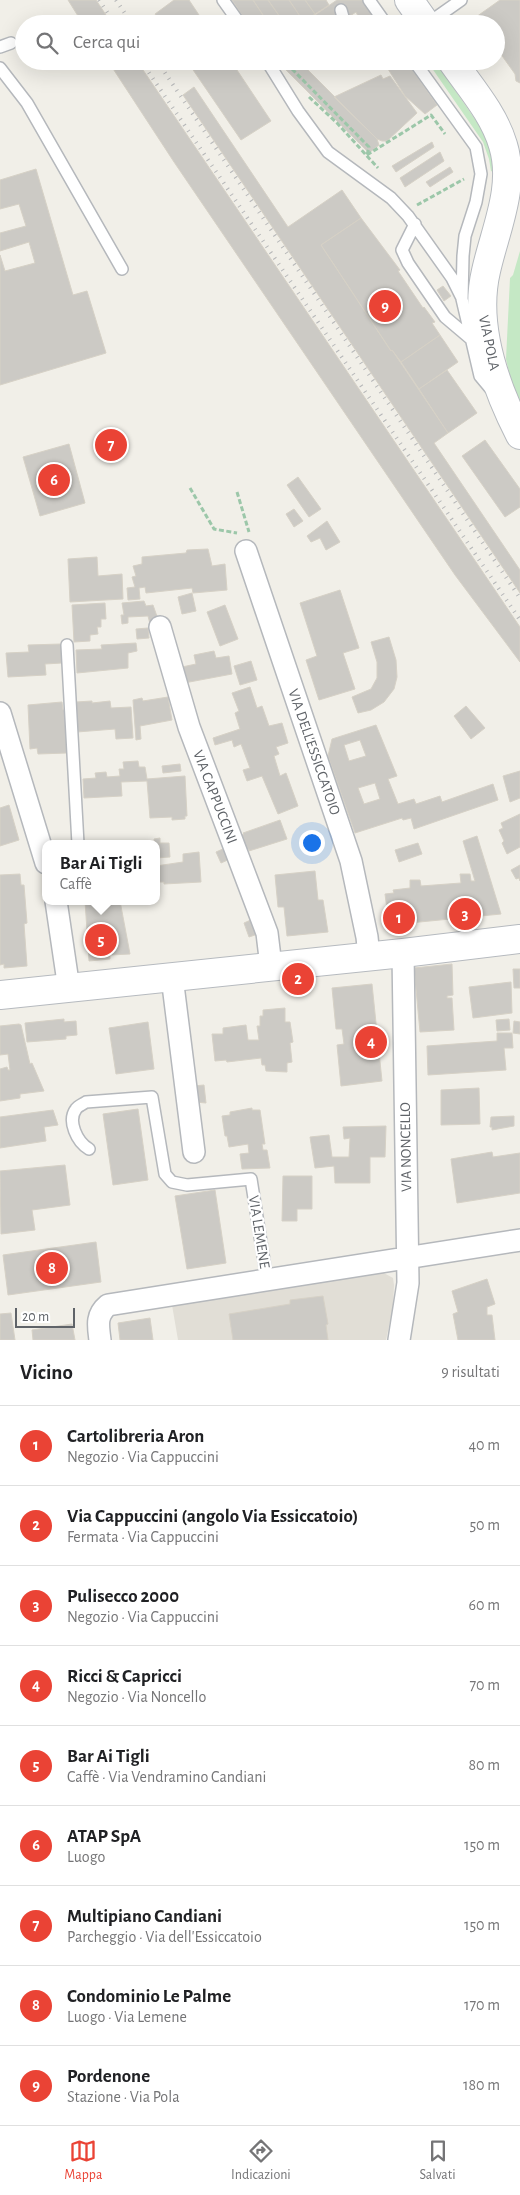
<!DOCTYPE html>
<html lang="it">
<meta charset="utf-8">
<style>
:root{--surface:#fff;--page:#f6f6f6;--text:#202124;--muted:#757577;--line:#e0e0e0;--accent:#ea4335}
body{margin:0;font-family:"Alegreya Sans",sans-serif;background:var(--page);color:var(--text)}
.scale{position:absolute;left:15px;bottom:12px;width:60px;box-sizing:border-box;padding-left:5px;border:2px solid #5f6368;border-top:0;font-size:14px;line-height:18px;white-space:nowrap;color:#5f6368;-webkit-text-stroke:4px #fff;paint-order:stroke}
.you{position:absolute;left:311px;top:842px;width:18px;height:18px;margin:-12px;border:4px solid #fff;border-radius:50%;background:#1a73e8;box-shadow:0 0 0 8px #1a73e833}
.badge{display:grid;place-items:center;width:32px;height:32px;border-radius:50%;background:var(--accent);color:#fff;font-size:16px;font-weight:700}
.pin{position:absolute;translate:-50% -50%;border:2px solid #fff;box-shadow:0 1px 5px #0006}
.popup{position:absolute;left:42px;top:840px;width:118px;height:65px;box-sizing:border-box;display:grid;place-content:center;border-radius:10px;background:var(--surface);filter:drop-shadow(0 1px 4px #0005);font-size:16px;white-space:nowrap;color:var(--muted)}
.popup b{font-size:19px;color:var(--text)}
.popup::after{content:'';position:absolute;left:50%;top:100%;margin-left:-10px;border:10px solid transparent;border-top-color:var(--surface)}
.list{margin:0;padding:0;list-style:none}
h2{display:flex;justify-content:space-between;align-items:center;height:65px;margin:0;padding:0 20px;font-size:21px}
h2 small{font-size:16px;font-weight:400;color:var(--muted)}
.list li{display:grid;grid-template-columns:32px 1fr auto;gap:15px;align-items:center;box-sizing:border-box;height:80px;padding:0 20px;border-top:1px solid var(--line)}
.list b{display:block;font-size:19px;white-space:nowrap}
.list p{margin:0;font-size:16px;white-space:nowrap;color:var(--muted)}
.list em{font-size:16px;font-style:normal;color:var(--muted)}
.icon{flex:none;width:28px;height:28px;fill:none;stroke:currentColor;stroke-width:2;stroke-linecap:round;stroke-linejoin:round}
.map{position:relative;flex:none;width:520px;height:1340px;overflow:hidden}
.search{position:absolute;background:var(--surface);box-shadow:0 5px 20px #0002;left:15px;right:15px;top:15px;height:55px;display:flex;align-items:center;gap:12px;box-sizing:border-box;padding:0 18px;border-radius:28px;color:var(--muted);font-size:19px}
.sheet{height:785px;background:var(--surface)}
nav{display:flex;justify-content:space-around;align-items:center;box-sizing:border-box;height:70px;border-top:1px solid var(--line);background:var(--surface);font-size:14px;color:var(--muted)}
nav a{display:grid;justify-items:center;gap:2px}
nav .on{color:var(--accent)}
.map>svg:first-child{display:block}
</style>
<div class="map">
<svg width="520" height="1340" viewBox="0 0 520 1340">
<rect width="100%" height="100%" fill="#f1efe8"/>
<path fill="#e1ded6" d="M 382,1272 L 393,1278 L 394,1285 L 393,1307 L 386,1340 L 178,1340 L 172,1305 Z"/>
<path fill="#c5e8c5" d="M 427,61 L 435,61 L 490,141 L 495,173 L 491,171 L 489,159 L 483,142 Z
M 520,251 L 520,413 L 517,408 L 506,359 L 510,278 L 513,275 Z"/>
<path fill="#cccac5" stroke="#d6d1c6" fill-rule="evenodd" d="M 68,0 L 96,0 L 112,24 L 83,24 Z
M 174,0 L 189,0 L 205,24 L 162,24 L 155,14 Z
M 232,0 L 253,0 L 269,24 L 248,24 Z
M 253,0 L 268,0 L 285,24 L 269,24 Z
M 268,0 L 289,0 L 304,22 L 285,24 Z
M 289,0 L 305,0 L 315,14 L 304,22 Z
M 305,0 L 326,0 L 329,5 L 315,14 Z
M 337,0 L 364,0 L 380,24 L 362,24 L 356,12 L 338,24 L 302,24 Z
M 500,0 L 520,0 L 520,83 L 516,81 L 515,74 L 500,53 L 496,51 L 496,24 L 480,24 L 476,17 Z
M 108,61 L 137,61 L 520,627 L 520,662 L 455,575 L 174,162 Z
M 187,61 L 231,61 L 271,121 L 241,140 Z
M 277,61 L 299,61 L 377,139 L 379,145 L 369,153 Z
M 383,61 L 406,61 L 437,105 L 425,114 L 405,96 Z
M 381,75 L 383,79 L 390,76 L 417,113 L 387,141 L 382,141 L 377,139 L 334,97 Z
M 194,87 L 288,227 L 342,190 L 361,218 L 321,245 L 391,351 L 392,350 L 448,433 L 434,443 L 520,570 L 520,593 L 183,95 Z
M 432,142 L 434,147 L 396,172 L 392,166 Z
M 440,152 L 444,161 L 405,187 L 400,178 Z
M 450,167 L 453,172 L 430,187 L 426,182 Z
M 36,169 L 73,295 L 87,291 L 106,353 L 0,385 L 0,255 L 5,271 L 35,263 L 29,242 L 0,251 L 0,233 L 26,226 L 19,204 L 0,209 L 0,180 Z
M 361,218 L 400,270 L 398,271 L 423,308 L 424,307 L 435,322 L 432,323 L 440,335 L 401,362 L 392,350 L 391,351 L 321,245 Z
M 443,286 L 451,296 L 444,301 L 437,290 Z
M 440,335 L 458,362 L 419,389 L 401,362 Z
M 447,370 L 477,413 L 448,433 L 419,389 Z
M 485,440 L 520,489 L 520,507 L 505,517 L 462,456 Z
M 69,444 L 85,503 L 40,516 L 23,457 Z
M 298,477 L 321,509 L 309,517 L 287,485 Z
M 294,509 L 303,521 L 294,527 L 286,514 Z
M 327,521 L 340,542 L 326,550 L 320,538 L 311,542 L 307,536 Z
M 208,549 L 212,566 L 225,564 L 227,590 L 193,593 L 192,588 L 146,593 L 145,587 L 139,588 L 140,599 L 128,600 L 127,588 L 135,587 L 132,577 L 136,576 L 133,566 L 142,564 L 142,557 L 186,553 L 187,550 Z
M 97,557 L 98,576 L 122,574 L 123,599 L 70,602 L 68,559 Z
M 340,590 L 359,648 L 343,653 L 355,689 L 319,700 L 306,660 L 317,656 L 300,603 Z
M 192,593 L 196,611 L 182,614 L 178,597 Z
M 144,601 L 146,606 L 153,605 L 159,622 L 150,624 L 148,616 L 128,617 L 128,623 L 122,624 L 121,615 L 124,615 L 122,603 Z
M 105,603 L 106,619 L 101,619 L 101,627 L 97,627 L 98,634 L 90,635 L 90,641 L 74,642 L 72,605 Z
M 225,605 L 238,639 L 220,646 L 207,612 Z
M 148,628 L 149,638 L 137,639 L 136,629 Z
M 389,637 L 396,660 L 397,677 L 394,689 L 384,702 L 371,710 L 358,713 L 352,697 L 371,689 L 377,678 L 377,662 L 371,642 Z
M 136,643 L 137,651 L 128,653 L 128,668 L 77,673 L 76,650 L 102,649 L 101,645 Z
M 61,644 L 62,663 L 45,664 L 46,675 L 8,677 L 6,653 L 29,652 L 28,645 Z
M 214,651 L 216,658 L 229,656 L 232,674 L 184,683 L 182,667 L 196,664 L 194,655 Z
M 251,661 L 257,680 L 240,685 L 234,666 Z
M 250,687 L 257,708 L 262,706 L 269,726 L 282,723 L 288,743 L 276,747 L 279,754 L 274,756 L 280,776 L 286,773 L 298,806 L 278,814 L 262,776 L 247,781 L 243,770 L 250,768 L 241,744 L 234,747 L 232,740 L 215,745 L 213,738 L 240,729 L 235,713 L 239,711 L 232,693 Z
M 168,697 L 172,720 L 140,726 L 141,739 L 136,740 L 133,700 L 142,698 L 143,701 Z
M 92,701 L 92,703 L 110,701 L 111,708 L 131,707 L 133,738 L 116,739 L 115,729 L 77,732 L 76,702 Z
M 62,702 L 63,710 L 65,710 L 67,753 L 38,754 L 37,748 L 30,749 L 28,705 Z
M 466,706 L 485,728 L 471,739 L 454,716 Z
M 376,725 L 397,776 L 388,779 L 398,804 L 414,799 L 416,804 L 440,796 L 442,802 L 493,784 L 498,800 L 414,829 L 411,818 L 403,820 L 402,818 L 355,833 L 328,756 L 332,739 ZM 360,740 L 366,756 L 349,761 L 344,745 ZM 375,783 L 380,799 L 364,804 L 358,788 Z
M 138,761 L 139,767 L 145,767 L 147,779 L 185,776 L 187,816 L 185,816 L 185,819 L 172,820 L 172,817 L 150,818 L 147,781 L 121,782 L 122,796 L 84,798 L 83,779 L 96,778 L 95,773 L 106,772 L 107,777 L 120,776 L 119,769 L 124,769 L 123,762 Z
M 180,764 L 181,771 L 163,773 L 162,766 Z
M 520,771 L 520,798 L 510,802 L 503,776 Z
M 9,805 L 19,840 L 0,846 L 0,808 Z
M 520,814 L 520,847 L 507,854 L 502,843 L 504,841 L 499,830 L 503,828 L 501,823 Z
M 280,820 L 287,839 L 249,851 L 249,849 L 244,851 L 238,837 L 244,834 L 243,833 Z
M 477,836 L 501,914 L 389,925 L 385,894 L 394,893 L 393,890 L 410,888 L 410,880 L 420,880 L 421,886 L 461,883 L 460,874 L 470,874 L 471,881 L 475,881 L 463,841 Z
M 160,838 L 160,843 L 169,843 L 170,857 L 156,858 L 154,839 Z
M 418,843 L 422,854 L 399,862 L 395,850 Z
M 225,848 L 230,859 L 221,863 L 216,852 Z
M 199,852 L 201,882 L 164,884 L 164,882 L 156,882 L 156,866 L 183,862 L 183,854 Z
M 520,865 L 520,881 L 519,878 L 516,879 L 511,870 Z
M 315,871 L 318,900 L 323,900 L 328,932 L 287,936 L 284,907 L 278,907 L 275,875 Z
M 20,874 L 21,885 L 24,885 L 27,923 L 24,924 L 27,966 L 4,968 L 4,964 L 0,965 L 0,875 Z
M 85,901 L 120,901 L 130,954 L 110,955 L 110,959 L 89,961 Z
M 253,919 L 258,934 L 249,937 L 244,923 Z
M 452,964 L 453,995 L 447,996 L 447,998 L 452,998 L 454,1030 L 420,1032 L 414,968 Z
M 513,969 L 520,969 L 520,988 L 514,988 Z
M 511,982 L 512,1013 L 473,1018 L 469,987 Z
M 372,984 L 382,1081 L 341,1086 L 337,1045 L 344,1044 L 342,1029 L 336,1029 L 332,988 Z
M 285,1008 L 285,1022 L 290,1022 L 293,1042 L 290,1043 L 292,1062 L 287,1063 L 287,1072 L 266,1071 L 265,1065 L 262,1065 L 261,1058 L 227,1062 L 226,1060 L 215,1061 L 212,1034 L 223,1034 L 223,1028 L 246,1025 L 248,1040 L 259,1040 L 257,1026 L 260,1026 L 260,1016 L 263,1016 L 263,1010 Z
M 64,1019 L 64,1022 L 76,1021 L 77,1035 L 66,1036 L 66,1039 L 27,1042 L 25,1023 Z
M 509,1019 L 510,1030 L 497,1031 L 496,1020 Z
M 514,1021 L 520,1022 L 520,1034 L 513,1033 Z
M 148,1022 L 154,1069 L 116,1074 L 109,1028 Z
M 19,1024 L 21,1025 L 30,1064 L 32,1063 L 44,1091 L 20,1094 L 20,1098 L 0,1101 L 0,1069 L 7,1067 L 8,1070 L 10,1070 L 8,1054 L 0,1055 L 0,1026 Z
M 497,1033 L 512,1033 L 513,1048 L 504,1048 L 506,1070 L 428,1075 L 427,1046 L 497,1041 Z
M 204,1085 L 206,1103 L 195,1102 L 193,1086 Z
M 479,1088 L 480,1124 L 441,1125 L 441,1090 Z
M 252,1108 L 252,1110 L 260,1110 L 265,1144 L 262,1144 L 263,1150 L 267,1150 L 270,1168 L 242,1169 L 240,1154 L 249,1153 L 248,1144 L 229,1147 L 227,1136 L 225,1136 L 222,1116 L 230,1115 L 230,1112 Z
M 138,1109 L 148,1180 L 113,1185 L 103,1114 Z
M 53,1110 L 58,1125 L 44,1127 L 46,1141 L 0,1148 L 0,1117 Z
M 514,1116 L 514,1126 L 492,1130 L 492,1127 L 490,1127 L 491,1117 Z
M 386,1126 L 385,1157 L 370,1157 L 370,1183 L 335,1183 L 334,1166 L 315,1168 L 310,1137 L 329,1135 L 332,1157 L 349,1157 L 350,1138 L 344,1139 L 343,1127 Z
M 492,1152 L 493,1157 L 520,1153 L 520,1193 L 457,1203 L 451,1159 Z
M 65,1165 L 70,1205 L 32,1210 L 35,1230 L 1,1234 L 0,1171 Z
M 283,1176 L 312,1176 L 312,1209 L 297,1209 L 297,1221 L 282,1221 Z
M 215,1190 L 226,1263 L 187,1269 L 175,1196 Z
M 96,1242 L 101,1282 L 8,1295 L 3,1255 Z
M 487,1279 L 495,1304 L 487,1307 L 487,1315 L 492,1315 L 495,1340 L 458,1340 L 453,1314 L 458,1312 L 452,1291 Z
M 323,1296 L 328,1324 L 326,1325 L 328,1340 L 233,1340 L 229,1314 L 290,1304 L 290,1300 Z
M 11,1313 L 15,1340 L 0,1340 L 0,1314 Z
M 150,1318 L 153,1340 L 120,1340 L 118,1323 Z
M 72,1324 L 75,1340 L 33,1340 L 32,1330 Z"/>
<g fill="none" stroke-linecap="round" stroke-linejoin="round">
<defs>
<path id="service" d="M 223,0 L 240,24
M 369,0 L 386,24
M 341,10 L 345,24
M 427,24 L 461,0
M 0,47 L 11,43
M 267,61 L 298,111 L 328,152 L 391,198 L 408,216 L 452,278 L 461,296
M 414,61 L 476,147 L 481,174 L 476,202 L 465,236 L 463,256 L 462,299 L 480,376 L 490,388
M 0,68 L 27,103 L 122,269
M 415,224 L 402,250 L 408,263 L 445,317 L 471,339
M 67,645 L 78,844
M 89,1149 C 77,1142 67,1121 76,1109 C 78,1106 83,1104 86,1102 L 152,1097 L 165,1174 L 172,1182 L 187,1185 L 251,1179 L 267,1280"/>
<path id="minor" d="M 246,551 L 351,861 L 367,937 L 369,956
M 160,627 L 189,727 L 267,933 L 271,966
M 0,713 L 46,863
M 56,901 L 69,989
M 172,977 L 194,1152
M 100,1340 C 98,1325 96,1315 108,1305 L 520,1240
M 399,1340 L 408,1283 L 403,953"/>
<path id="secondary" d="M 409,0 L 426,24
M 452,61 C 470,87 494,114 503,145 C 516,187 495,230 486,271 C 473,326 495,386 520,435
M 0,995 L 403,953 L 520,939"/>
</defs>
<use href="#service" stroke="#b5b8bc" stroke-width="14"/>
<use href="#minor" stroke="#b5b8bc" stroke-width="24"/>
<use href="#secondary" stroke="#b6babf" stroke-width="30"/>
<path stroke="#9cc7a9" stroke-width="3" stroke-dasharray="5 2.5" stroke-linecap="butt" d="M 292,69 L 369,147 L 367,155
M 309,97 L 337,123 L 378,168
M 367,155 L 431,115 L 445,134
M 417,205 L 464,179
M 190,488 L 214,529 L 237,533
M 237,492 L 249,532"/>
<use href="#service" stroke="#fff" stroke-width="11"/>
<use href="#minor" stroke="#fff" stroke-width="21"/>
<use href="#secondary" stroke="#fff" stroke-width="28"/>
<path stroke="#b6b7b8" stroke-width="4" stroke-dasharray="1 6" stroke-linecap="butt" d="M 99,0 L 115,24
M 116,0 L 132,24
M 141,61 L 520,620
M 157,61 L 520,598"/>
</g>
<g text-anchor="middle" dominant-baseline="central" stroke-width="4.5" stroke-linejoin="round" paint-order="stroke">
<g font-size="15" fill="#5f6368" stroke="#fff">
<text transform="translate(489 343) rotate(78)">VIA POLA</text>
<text transform="translate(314 752) rotate(71)">VIA DELL'ESSICCATOIO</text>
<text transform="translate(215 797) rotate(69)">VIA CAPPUCCINI</text>
<text transform="translate(406 1147) rotate(-91)">VIA NONCELLO</text>
<text transform="translate(259 1232) rotate(81)">VIA LEMENE</text>
</g>
</g>
</svg>
<div class="scale">20 m</div>
<div class="you"></div>
<div class="pin badge" style="left:399px;top:918px">1</div>
<div class="pin badge" style="left:298px;top:979px">2</div>
<div class="pin badge" style="left:465px;top:914px">3</div>
<div class="pin badge" style="left:371px;top:1042px">4</div>
<div class="pin badge" style="left:101px;top:940px">5</div>
<div class="popup"><b>Bar Ai Tigli</b>Caffè</div>
<div class="pin badge" style="left:54px;top:480px">6</div>
<div class="pin badge" style="left:111px;top:445px">7</div>
<div class="pin badge" style="left:52px;top:1268px">8</div>
<div class="pin badge" style="left:385px;top:306px">9</div>
<div class="search"><svg class="icon" aria-label="search" viewBox="0 0 24 24"><circle cx="10" cy="10" r="6"/><path d="M15 15l6 6"/></svg>Cerca qui</div>
</div>
<section class="sheet">
<h2>Vicino<small>9 risultati</small></h2>
<ul class="list">
<li><span class="badge">1</span><div><b>Cartolibreria Aron</b><p>Negozio · Via Cappuccini</p></div><em>40 m</em></li>
<li><span class="badge">2</span><div><b>Via Cappuccini (angolo Via Essiccatoio)</b><p>Fermata · Via Cappuccini</p></div><em>50 m</em></li>
<li><span class="badge">3</span><div><b>Pulisecco 2000</b><p>Negozio · Via Cappuccini</p></div><em>60 m</em></li>
<li><span class="badge">4</span><div><b>Ricci &amp; Capricci</b><p>Negozio · Via Noncello</p></div><em>70 m</em></li>
<li><span class="badge">5</span><div><b>Bar Ai Tigli</b><p>Caffè · Via Vendramino Candiani</p></div><em>80 m</em></li>
<li><span class="badge">6</span><div><b>ATAP SpA</b><p>Luogo</p></div><em>150 m</em></li>
<li><span class="badge">7</span><div><b>Multipiano Candiani</b><p>Parcheggio · Via dell'Essiccatoio</p></div><em>150 m</em></li>
<li><span class="badge">8</span><div><b>Condominio Le Palme</b><p>Luogo · Via Lemene</p></div><em>170 m</em></li>
<li><span class="badge">9</span><div><b>Pordenone</b><p>Stazione · Via Pola</p></div><em>180 m</em></li>
</ul>
</section>
<nav>
<a class="on"><svg class="icon" aria-label="map" viewBox="0 0 24 24"><path d="M3 6l6-2 6 2 6-2v14l-6 2-6-2-6 2zM9 4v14M15 6v14"/></svg>Mappa</a>
<a><svg class="icon" aria-label="directions" viewBox="0 0 24 24"><path d="M12 3l9 9-9 9-9-9zM9 14v-3h6M13 9l2 2-2 2"/></svg>Indicazioni</a>
<a><svg class="icon" aria-label="saved" viewBox="0 0 24 24"><path d="M7 4h10v16l-5-4-5 4z"/></svg>Salvati</a>
</nav>
